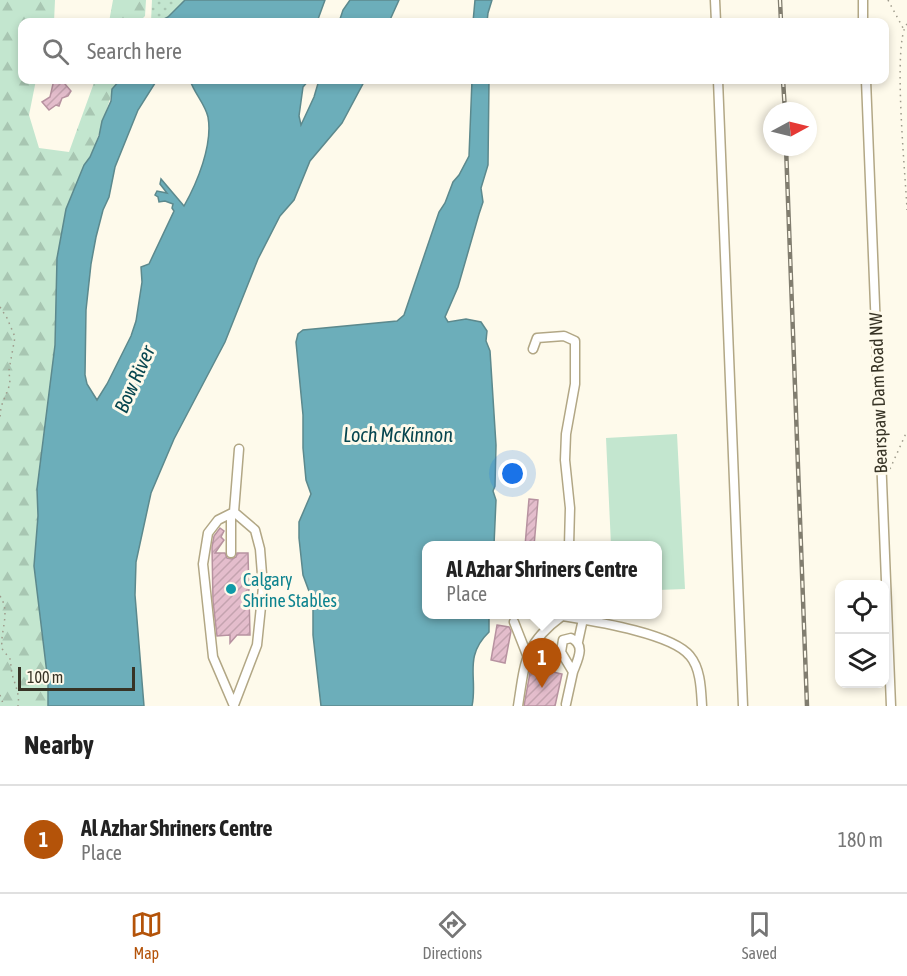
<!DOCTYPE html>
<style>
:root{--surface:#fff;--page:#f2f2f2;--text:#222;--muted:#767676;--line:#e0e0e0;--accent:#b45309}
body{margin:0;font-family:"Asap Condensed",sans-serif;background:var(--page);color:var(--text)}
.controls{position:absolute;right:18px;bottom:18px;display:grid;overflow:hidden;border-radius:12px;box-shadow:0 3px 9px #0003}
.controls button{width:54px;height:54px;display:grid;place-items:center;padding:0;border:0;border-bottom:2px solid var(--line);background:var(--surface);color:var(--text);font:30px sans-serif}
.compass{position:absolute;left:763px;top:102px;width:54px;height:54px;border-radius:50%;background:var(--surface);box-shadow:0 3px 9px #0003;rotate:83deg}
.scale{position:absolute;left:18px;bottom:15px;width:117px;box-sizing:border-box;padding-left:6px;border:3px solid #373325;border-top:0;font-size:16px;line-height:21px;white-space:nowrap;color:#373325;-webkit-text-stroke:4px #fefaeb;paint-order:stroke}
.you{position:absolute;left:513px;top:474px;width:21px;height:21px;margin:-15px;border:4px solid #fff;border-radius:50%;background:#1a73e8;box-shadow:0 0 0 9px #1a73e833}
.badge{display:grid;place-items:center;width:39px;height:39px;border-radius:50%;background:var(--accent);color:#fff;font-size:20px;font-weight:700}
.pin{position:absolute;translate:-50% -50px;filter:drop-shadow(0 2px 3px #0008)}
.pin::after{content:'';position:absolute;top:32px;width:21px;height:18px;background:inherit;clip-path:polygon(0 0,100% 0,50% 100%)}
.popup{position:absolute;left:422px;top:541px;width:240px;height:78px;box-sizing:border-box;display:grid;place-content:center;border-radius:12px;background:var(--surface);filter:drop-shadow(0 2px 4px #0005);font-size:20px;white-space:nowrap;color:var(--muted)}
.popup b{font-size:22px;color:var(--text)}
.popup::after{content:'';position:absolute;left:50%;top:100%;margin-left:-12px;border:12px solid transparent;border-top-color:var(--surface)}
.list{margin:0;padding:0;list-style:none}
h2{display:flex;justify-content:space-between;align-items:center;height:78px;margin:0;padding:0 24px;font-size:26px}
h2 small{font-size:20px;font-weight:400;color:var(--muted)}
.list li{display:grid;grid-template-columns:39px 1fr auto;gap:18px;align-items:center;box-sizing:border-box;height:108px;padding:0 24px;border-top:2px solid var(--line)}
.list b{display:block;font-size:22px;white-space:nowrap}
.list p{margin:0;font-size:20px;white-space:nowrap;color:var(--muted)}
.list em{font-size:20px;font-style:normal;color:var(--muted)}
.icon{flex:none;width:33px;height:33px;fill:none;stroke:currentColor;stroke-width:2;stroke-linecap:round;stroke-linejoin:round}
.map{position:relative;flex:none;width:907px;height:706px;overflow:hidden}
.search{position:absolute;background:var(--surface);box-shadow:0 3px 9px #0003;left:18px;right:18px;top:18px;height:66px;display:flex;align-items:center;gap:15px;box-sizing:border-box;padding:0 21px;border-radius:12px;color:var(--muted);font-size:22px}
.sheet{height:186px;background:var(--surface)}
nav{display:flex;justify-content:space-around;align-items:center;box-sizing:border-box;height:84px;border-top:2px solid var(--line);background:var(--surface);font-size:16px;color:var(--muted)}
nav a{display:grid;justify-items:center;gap:3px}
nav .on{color:var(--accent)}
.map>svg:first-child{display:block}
</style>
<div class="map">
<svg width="907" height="706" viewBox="0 0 907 706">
<defs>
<pattern id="grass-dots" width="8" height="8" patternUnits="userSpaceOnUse" patternTransform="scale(1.5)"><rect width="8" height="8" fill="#c3e6cf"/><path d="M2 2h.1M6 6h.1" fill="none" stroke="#a8c6b2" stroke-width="1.8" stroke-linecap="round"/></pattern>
<pattern id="forest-firs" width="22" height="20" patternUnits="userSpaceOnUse" patternTransform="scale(1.5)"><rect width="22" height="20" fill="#c3e6cf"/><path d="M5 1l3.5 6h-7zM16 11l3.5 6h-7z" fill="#a8c6b2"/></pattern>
<pattern id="building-hatch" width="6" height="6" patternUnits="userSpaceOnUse" patternTransform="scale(1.5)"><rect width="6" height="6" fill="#e4bdcc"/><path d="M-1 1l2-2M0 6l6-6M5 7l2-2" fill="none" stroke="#c4a3af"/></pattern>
</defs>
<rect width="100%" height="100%" fill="#fefaeb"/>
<path fill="url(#grass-dots)" d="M 152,0 L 198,0 L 170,22 L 151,22 Z"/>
<path fill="url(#forest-firs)" d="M 0,0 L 55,0 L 54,22 L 22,22 L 22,80 L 36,80 L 29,115 L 39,148 L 69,152 L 95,80 L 121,80 L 111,96 L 94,148 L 77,182 L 57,258 L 55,345 L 37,489 L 38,516 L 34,566 L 48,682 L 48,706 L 0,706 Z
M 113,0 L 146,0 L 145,16 L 139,22 L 109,22 Z"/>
<path fill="#c3e6cf" d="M 677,434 L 685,589 L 658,590 L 658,546 L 611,545 L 606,438 Z"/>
<path fill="#6caeba" stroke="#5c898d" stroke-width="1.5" d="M 185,0 L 325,0 L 317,22 L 158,22 L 168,17 Z
M 350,0 L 399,0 L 389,22 L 339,22 L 343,10 Z
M 475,0 L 492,0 L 488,13 L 487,22 L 473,22 Z
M 120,80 L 157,80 L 138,110 L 115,167 L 109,197 L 103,210 L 96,237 L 91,264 L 86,310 L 85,375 L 87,384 L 97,400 L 107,384 L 131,336 L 136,321 L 142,282 L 141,267 L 149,264 L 174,211 L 172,208 L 173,204 L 165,201 L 159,202 L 158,197 L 155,195 L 157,191 L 167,193 L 160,184 L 161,179 L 184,206 C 197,183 213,145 208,117 C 205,104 194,93 190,80 L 309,80 L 303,87 L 299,116 L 301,125 L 314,97 L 319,80 L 365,80 L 342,123 L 310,161 L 294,200 L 280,216 L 258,259 L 225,342 L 174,439 L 151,493 L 136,562 L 135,595 L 144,706 L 48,706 L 48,682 L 34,566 L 38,516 L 37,489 L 55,345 L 57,258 L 66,209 L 84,165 L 90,157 L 99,136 L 102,121 L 111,101 L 112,89 Z
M 472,80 L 489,80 L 488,165 L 481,188 L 483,202 L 479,214 L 458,287 L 445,317 L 448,322 L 466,319 L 481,322 L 487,331 L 486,341 L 490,351 L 496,445 L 495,486 L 493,491 L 496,500 L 494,545 L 426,546 L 426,614 L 489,615 L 489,632 C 463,657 478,678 472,706 L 321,706 L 313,635 L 313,602 L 303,575 L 299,538 L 299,522 L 311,494 L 306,480 L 303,448 L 303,415 L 296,342 L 298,334 L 303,330 L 397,321 L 404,315 L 439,212 L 445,203 L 453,182 L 459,175 L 469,156 Z"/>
<path fill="url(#building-hatch)" stroke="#b792a0" stroke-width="1.5" d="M 51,80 L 66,80 L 65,84 L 71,91 L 68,96 L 62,98 L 59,106 L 56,105 L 49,110 L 42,102 L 50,97 L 53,84 Z
M 529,499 L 538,500 L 534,546 L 525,546 Z
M 220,528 L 224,531 L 221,537 L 224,540 L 215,553 L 225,553 L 227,558 L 232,559 L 236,557 L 237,553 L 248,553 L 250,635 L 237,635 L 230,643 L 230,635 L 217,636 L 213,601 L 212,547 L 214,536 Z
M 497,625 L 509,627 L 511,631 L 505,663 L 491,660 Z
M 531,667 L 562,674 L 555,706 L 524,706 Z"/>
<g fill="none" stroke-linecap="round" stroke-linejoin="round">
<defs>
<path id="minor" d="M 715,0 L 716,22
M 863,0 L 863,22
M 718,80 L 743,706
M 866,80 L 891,706
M 533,349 L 537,338 L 564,336 L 575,341 L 575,384 L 566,434 L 565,460 L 570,508 L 569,546
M 234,512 L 239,449
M 231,553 L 231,515
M 514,622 L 527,655
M 571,638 C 586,645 578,659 573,672 L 561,652 L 563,640 Z
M 578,642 L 583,619
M 566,704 L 573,672
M 234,705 L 257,645 L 263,587 L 260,549 L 255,530 L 234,512 L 218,520 L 208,533 L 203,564 L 213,657 L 234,706
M 518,706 C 525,662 524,644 562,616 C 592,621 672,633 690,656 C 701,669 701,691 702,706"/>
</defs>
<use href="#minor" stroke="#b2a785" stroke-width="11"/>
<path stroke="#9e9a8b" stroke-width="1.5" stroke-dasharray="1.5 4.5" stroke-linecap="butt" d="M 888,0 L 903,28 L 907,29
M 907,24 C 892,41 906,180 907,210
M 0,307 L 7,318 L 15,337 L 9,370 L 10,384 L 1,407 L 0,417
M 890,469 L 907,431
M 0,596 C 11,612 0,631 2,648 C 3,652 8,655 10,659 C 11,664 11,669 12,674 C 15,685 20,694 18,706
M 0,695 L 4,706"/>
<use href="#minor" stroke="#fff" stroke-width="8"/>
<defs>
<path id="rail" d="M 780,0 L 781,22
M 783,80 L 785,111
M 786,147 L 807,706"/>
</defs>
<use href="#rail" stroke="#817d6f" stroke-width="4.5"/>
<use href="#rail" stroke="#fefaeb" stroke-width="2" stroke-dasharray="7" stroke-linecap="butt"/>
</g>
<circle fill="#0f9aa8" stroke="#fefaeb" stroke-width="2" cx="231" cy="589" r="6"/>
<g text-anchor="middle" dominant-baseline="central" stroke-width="6" stroke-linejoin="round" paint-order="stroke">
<g font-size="18" fill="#373325" stroke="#fefaeb">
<text transform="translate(878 393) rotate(-92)">Bearspaw Dam Road NW</text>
</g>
<g font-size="18" fill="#0d838f" stroke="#fefaeb" text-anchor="start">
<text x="243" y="579">Calgary<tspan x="243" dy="21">Shrine Stables</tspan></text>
</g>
<g font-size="20" font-style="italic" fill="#07464f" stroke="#fefaeb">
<text transform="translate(134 379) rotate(-66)">Bow River</text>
<text x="398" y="434">Loch McKinnon</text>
</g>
</g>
</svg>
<div class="controls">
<button><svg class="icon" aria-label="locate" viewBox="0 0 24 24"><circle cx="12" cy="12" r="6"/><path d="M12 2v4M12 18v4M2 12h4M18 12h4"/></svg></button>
<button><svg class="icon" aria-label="layers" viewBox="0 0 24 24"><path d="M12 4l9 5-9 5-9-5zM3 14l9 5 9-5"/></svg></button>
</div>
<svg class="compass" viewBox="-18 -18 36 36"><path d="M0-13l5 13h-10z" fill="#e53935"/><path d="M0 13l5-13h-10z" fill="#767676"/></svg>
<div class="scale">100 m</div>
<div class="you"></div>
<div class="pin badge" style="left:542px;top:688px">1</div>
<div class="popup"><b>Al Azhar Shriners Centre</b>Place</div>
<div class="search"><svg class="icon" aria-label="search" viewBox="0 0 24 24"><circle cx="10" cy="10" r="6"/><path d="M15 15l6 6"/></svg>Search here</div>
</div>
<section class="sheet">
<h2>Nearby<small></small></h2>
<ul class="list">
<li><span class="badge">1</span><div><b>Al Azhar Shriners Centre</b><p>Place</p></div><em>180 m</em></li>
</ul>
</section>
<nav>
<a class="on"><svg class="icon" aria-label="map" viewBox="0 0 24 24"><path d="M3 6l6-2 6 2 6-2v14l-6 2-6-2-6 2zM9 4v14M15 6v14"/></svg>Map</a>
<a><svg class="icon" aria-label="directions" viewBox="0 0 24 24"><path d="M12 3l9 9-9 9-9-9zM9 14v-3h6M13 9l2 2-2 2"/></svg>Directions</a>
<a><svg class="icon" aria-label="saved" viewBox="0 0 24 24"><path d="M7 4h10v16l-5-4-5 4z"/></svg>Saved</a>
</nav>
